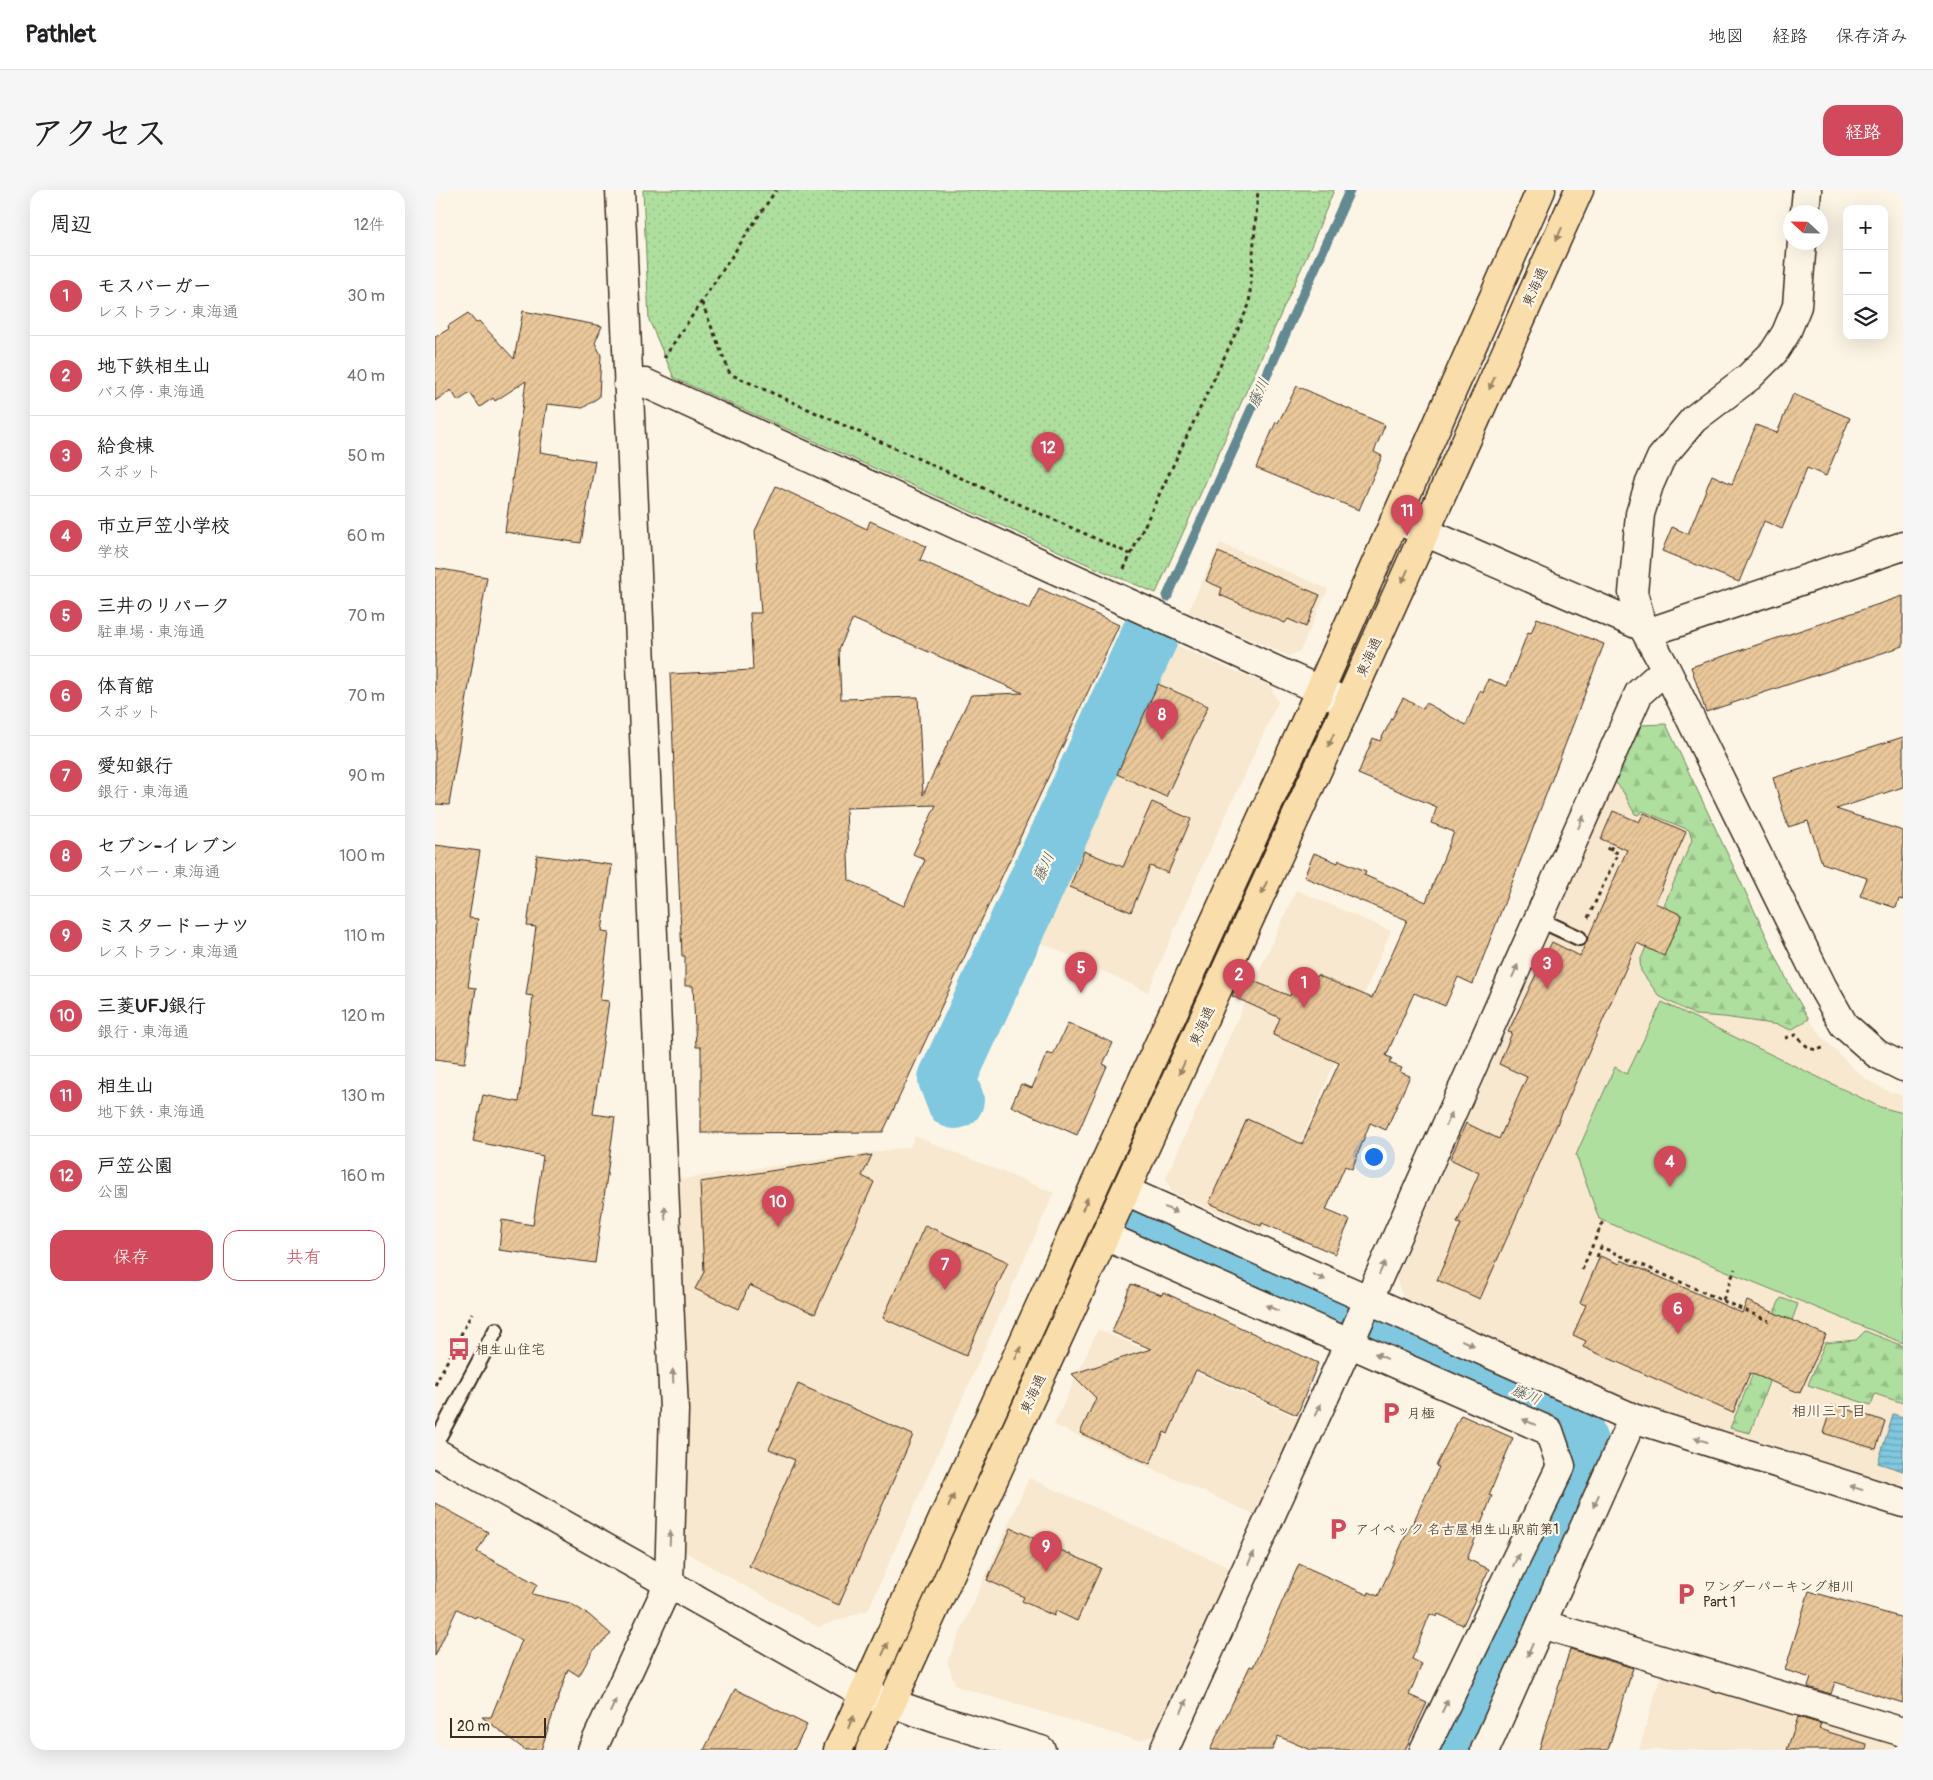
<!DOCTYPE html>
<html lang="ja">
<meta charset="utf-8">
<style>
:root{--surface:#fff;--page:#f6f6f6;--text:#202124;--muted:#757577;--line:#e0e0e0;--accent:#d1495b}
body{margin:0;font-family:Pangolin,"Klee One",sans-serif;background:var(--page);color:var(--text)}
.controls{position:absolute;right:15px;top:15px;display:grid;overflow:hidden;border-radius:10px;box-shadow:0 5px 20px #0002}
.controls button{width:45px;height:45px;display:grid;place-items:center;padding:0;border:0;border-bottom:1px solid var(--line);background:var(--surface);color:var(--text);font:25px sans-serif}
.compass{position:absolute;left:1348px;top:15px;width:45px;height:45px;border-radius:50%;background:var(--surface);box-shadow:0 5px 20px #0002;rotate:292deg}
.scale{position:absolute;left:15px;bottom:12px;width:96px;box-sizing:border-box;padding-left:5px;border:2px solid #3b2a1e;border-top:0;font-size:14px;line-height:18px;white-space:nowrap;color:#3b2a1e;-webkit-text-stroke:4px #fcf5e5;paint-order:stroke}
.you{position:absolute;left:938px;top:966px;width:18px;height:18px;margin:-12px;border:4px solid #fff;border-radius:50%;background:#1a73e8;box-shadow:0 0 0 8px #1a73e833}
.badge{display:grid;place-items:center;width:32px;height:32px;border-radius:50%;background:var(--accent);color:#fff;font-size:16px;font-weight:700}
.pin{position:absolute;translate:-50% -41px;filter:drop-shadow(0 1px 2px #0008)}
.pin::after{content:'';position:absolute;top:26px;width:18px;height:15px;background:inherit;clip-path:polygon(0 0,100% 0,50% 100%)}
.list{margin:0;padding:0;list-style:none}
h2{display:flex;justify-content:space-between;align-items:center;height:65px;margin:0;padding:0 20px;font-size:21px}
h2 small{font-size:16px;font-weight:400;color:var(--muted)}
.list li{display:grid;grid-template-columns:32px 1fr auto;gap:15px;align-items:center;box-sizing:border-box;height:80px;padding:0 20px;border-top:1px solid var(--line)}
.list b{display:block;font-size:19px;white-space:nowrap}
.list p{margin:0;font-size:16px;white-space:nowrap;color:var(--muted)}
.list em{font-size:16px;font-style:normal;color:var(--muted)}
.actions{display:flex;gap:10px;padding:15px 20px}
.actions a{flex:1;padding:11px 0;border:1px solid var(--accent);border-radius:15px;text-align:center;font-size:18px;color:var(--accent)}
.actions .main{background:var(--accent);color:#fff}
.icon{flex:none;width:28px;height:28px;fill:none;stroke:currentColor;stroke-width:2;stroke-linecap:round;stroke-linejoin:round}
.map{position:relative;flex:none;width:1468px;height:1560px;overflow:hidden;border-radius:15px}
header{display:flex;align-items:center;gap:30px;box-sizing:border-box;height:70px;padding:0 25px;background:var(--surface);border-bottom:1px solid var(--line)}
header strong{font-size:24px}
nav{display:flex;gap:28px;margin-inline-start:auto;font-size:18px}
.intro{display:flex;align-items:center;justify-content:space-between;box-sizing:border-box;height:120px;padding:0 30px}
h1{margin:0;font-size:35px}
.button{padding:12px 22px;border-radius:15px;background:var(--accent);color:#fff;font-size:18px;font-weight:700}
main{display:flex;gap:30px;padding:0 30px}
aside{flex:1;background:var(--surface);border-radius:15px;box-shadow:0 5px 20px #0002}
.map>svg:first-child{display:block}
</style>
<header>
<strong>Pathlet</strong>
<nav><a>地図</a><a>経路</a><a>保存済み</a></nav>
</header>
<div class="intro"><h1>アクセス</h1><a class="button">経路</a></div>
<main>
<aside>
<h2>周辺<small>12件</small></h2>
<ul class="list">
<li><span class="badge">1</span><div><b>モスバーガー</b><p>レストラン · 東海通</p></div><em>30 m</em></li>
<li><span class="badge">2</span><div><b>地下鉄相生山</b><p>バス停 · 東海通</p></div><em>40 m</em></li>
<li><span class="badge">3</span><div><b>給食棟</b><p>スポット</p></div><em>50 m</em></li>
<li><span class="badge">4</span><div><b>市立戸笠小学校</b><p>学校</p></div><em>60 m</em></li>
<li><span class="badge">5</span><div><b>三井のリパーク</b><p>駐車場 · 東海通</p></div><em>70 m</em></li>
<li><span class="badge">6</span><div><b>体育館</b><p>スポット</p></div><em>70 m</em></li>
<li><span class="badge">7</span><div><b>愛知銀行</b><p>銀行 · 東海通</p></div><em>90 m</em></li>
<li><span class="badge">8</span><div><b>セブン-イレブン</b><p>スーパー · 東海通</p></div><em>100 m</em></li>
<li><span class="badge">9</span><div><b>ミスタードーナツ</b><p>レストラン · 東海通</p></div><em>110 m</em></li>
<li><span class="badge">10</span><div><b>三菱UFJ銀行</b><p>銀行 · 東海通</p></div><em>120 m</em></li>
<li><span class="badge">11</span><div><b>相生山</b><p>地下鉄 · 東海通</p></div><em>130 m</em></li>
<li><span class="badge">12</span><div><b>戸笠公園</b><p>公園</p></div><em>160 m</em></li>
</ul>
<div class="actions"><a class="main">保存</a><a>共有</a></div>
</aside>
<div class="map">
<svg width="1468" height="1560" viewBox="0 0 1468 1560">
<defs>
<pattern id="forest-firs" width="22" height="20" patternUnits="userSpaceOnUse" patternTransform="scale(1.25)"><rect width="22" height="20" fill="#afdf9f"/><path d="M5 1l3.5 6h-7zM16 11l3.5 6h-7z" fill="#97c088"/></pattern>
<pattern id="park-dots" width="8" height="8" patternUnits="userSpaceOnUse" patternTransform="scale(1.25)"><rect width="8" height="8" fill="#afdf9f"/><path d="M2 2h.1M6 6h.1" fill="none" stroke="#97c088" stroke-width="1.8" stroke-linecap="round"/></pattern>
<pattern id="water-rules" width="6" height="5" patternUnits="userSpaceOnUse" patternTransform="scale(1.25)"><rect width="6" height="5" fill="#7fc8e0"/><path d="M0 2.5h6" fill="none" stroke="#69a3b5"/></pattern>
<pattern id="building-hatch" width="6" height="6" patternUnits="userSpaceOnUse" patternTransform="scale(1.25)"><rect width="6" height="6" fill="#eac89b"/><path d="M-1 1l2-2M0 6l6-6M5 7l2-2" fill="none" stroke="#caac85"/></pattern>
</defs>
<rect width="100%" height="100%" fill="#fcf5e5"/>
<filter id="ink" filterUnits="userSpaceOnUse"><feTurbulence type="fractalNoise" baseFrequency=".02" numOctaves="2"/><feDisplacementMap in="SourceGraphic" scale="10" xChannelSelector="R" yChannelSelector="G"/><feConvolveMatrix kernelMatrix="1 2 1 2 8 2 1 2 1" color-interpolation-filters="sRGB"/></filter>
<g filter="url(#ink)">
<path fill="#f7e8cf" d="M 785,353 L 893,399 L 865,461 L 854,466 L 753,422 Z
M 736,454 L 835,496 L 843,512 L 757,699 L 713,802 L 603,751 Z
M 1231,534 L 1355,796 L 1374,829 L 1388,848 L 1419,879 L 1434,891 L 1452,901 L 1468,906 L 1468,1296 L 1199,1213 L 968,1107 L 961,1088 L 1118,736 L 1205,535 Z
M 861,700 L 956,741 L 827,1042 L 736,1002 L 731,987 Z
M 480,946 L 619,1003 L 433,1420 L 383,1437 L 252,1363 L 243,1346 L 239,990 L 475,957 Z
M 663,1139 L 865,1229 L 821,1325 L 619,1235 Z
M 594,1288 L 795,1378 L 719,1545 L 704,1551 L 521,1496 L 512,1472 Z
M 1226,1484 L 1468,1555 L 1468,1560 L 1204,1560 Z"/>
<path fill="#afdf9f" stroke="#75845e" d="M 1227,812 L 1445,917 L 1468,923 L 1468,1153 L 1164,1029 L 1141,965 L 1180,877 L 1192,884 Z"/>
<path fill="url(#forest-firs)" stroke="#75845e" d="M 1231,534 L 1355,796 L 1374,829 L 1356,840 L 1344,835 L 1289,827 L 1260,825 L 1224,806 L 1206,781 L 1205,771 L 1257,650 L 1254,640 L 1208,621 L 1203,625 L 1200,624 C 1193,613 1190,601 1180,592 L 1205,535 Z
M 1346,1108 L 1363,1114 L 1315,1243 L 1295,1238 L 1341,1129 L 1340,1120 Z
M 1430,1141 L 1468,1156 L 1468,1213 L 1440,1204 L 1436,1215 L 1373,1195 L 1390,1153 L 1421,1150 Z"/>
<path fill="url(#park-dots)" stroke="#75845e" d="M 208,0 L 899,0 L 875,59 L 721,403 L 663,379 L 239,188 L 214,130 Z"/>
<path fill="url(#water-rules)" stroke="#648992" d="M 1458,1224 L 1468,1227 L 1468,1281 L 1443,1273 Z"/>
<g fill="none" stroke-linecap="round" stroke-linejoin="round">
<path stroke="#648992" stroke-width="10" d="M 732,407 L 915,0"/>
<path stroke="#7fc8e0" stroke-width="58" d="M 520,910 L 512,889 L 715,445
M 713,1034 L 1133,1224 L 1153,1276 L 1022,1560"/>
</g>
<path fill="url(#building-hatch)" stroke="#3b2a1e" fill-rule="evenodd" d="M 88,121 L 167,136 L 160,153 L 166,165 L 164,207 L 148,218 L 112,214 L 105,262 L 160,271 L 146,353 L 70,342 L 91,191 L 60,211 L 58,208 L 45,217 L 35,203 L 23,211 L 16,200 L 0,211 L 0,147 L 14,139 L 13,136 L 33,123 L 41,133 L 44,131 L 79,169 Z
M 862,196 L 950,235 L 939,262 L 947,266 L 924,320 L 821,278 L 841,232 L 843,233 Z
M 1358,204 L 1415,228 L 1391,286 L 1372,278 L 1347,339 L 1329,331 L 1304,392 L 1227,361 L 1237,337 L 1253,344 L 1277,285 L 1297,294 L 1321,235 L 1342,243 Z
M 341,296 L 432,339 L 435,331 L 491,356 L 485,370 L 595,419 L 604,398 L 684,435 L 448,942 L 266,943 L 266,857 L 261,857 L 258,796 L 250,796 L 250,766 L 247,766 L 235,484 L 318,480 L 315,423 L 326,423 L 320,341 ZM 418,429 L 588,503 L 536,505 L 488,605 L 483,507 L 406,509 L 404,459 ZM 501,615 L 478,664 L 490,670 L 469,716 L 414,690 L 411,618 Z
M 783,362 L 885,405 L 871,437 L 853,429 L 850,433 L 785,405 L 787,398 L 771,391 Z
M 0,378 L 52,387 L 14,615 L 0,614 Z
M 1468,406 L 1468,456 L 1271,522 L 1256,477 Z
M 1102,428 L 1169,454 L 1038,794 L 1023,787 L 1010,816 L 979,803 L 951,866 L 957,868 L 954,873 L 967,878 L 965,882 L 975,886 L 951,940 L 935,933 L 917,979 L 910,976 L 891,1020 L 915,1030 L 900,1064 L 827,1033 L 826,1036 L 774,1013 L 812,929 L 867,954 L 904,873 L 838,845 L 845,828 L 797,806 L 806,786 L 855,806 L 863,785 L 879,792 L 882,785 L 937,808 L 972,730 L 869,687 L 879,663 L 903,673 L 904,670 L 931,681 L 929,685 L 991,712 L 1019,642 L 996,633 L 1002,617 L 923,584 L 938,548 L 945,551 L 968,508 L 988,519 L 991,513 L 1031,535 L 1045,501 L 1048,503 L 1053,489 L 1072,496 L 1093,442 L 1096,443 Z
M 723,494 L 773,516 L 731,607 L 682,584 Z
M 1468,547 L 1468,597 L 1401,619 L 1468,641 L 1468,710 L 1464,709 L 1461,718 L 1425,706 L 1432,688 L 1387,673 L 1373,631 L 1353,637 L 1338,588 Z
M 717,612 L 756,629 L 733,683 L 715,676 L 696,722 L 635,697 L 649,661 L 688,677 Z
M 1178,621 L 1204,632 L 1209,623 L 1251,642 L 1220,713 L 1247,725 L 1229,766 L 1202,753 L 1045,1109 L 1002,1090 L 1026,1034 L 1022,1033 L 1044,983 L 1015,969 L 1031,933 L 1064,949 L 1092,887 L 1064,874 L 1077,843 L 1073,842 L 1117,752 L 1145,766 L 1192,660 L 1166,649 Z
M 0,655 L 45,661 L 34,728 L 43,729 L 33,797 L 41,798 L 30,873 L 0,869 Z
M 102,665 L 177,675 L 167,741 L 174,742 L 165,810 L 174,811 L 158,924 L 180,927 L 160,1073 L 64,1060 L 67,1030 L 98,1035 L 108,966 L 38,951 L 48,905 L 84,912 L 98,806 L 91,805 L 101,737 L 92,736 Z
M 633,833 L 678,853 L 668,874 L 672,876 L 642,945 L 576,916 L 586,894 L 597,898 L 612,863 L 618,865 Z
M 437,965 L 427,986 L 439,992 L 380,1124 L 314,1095 L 304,1119 L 260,1099 L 269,1082 L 265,992 Z
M 490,1035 L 573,1072 L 531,1166 L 448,1128 Z
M 1165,1066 L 1185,1074 L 1186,1070 L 1307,1123 L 1312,1111 L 1391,1145 L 1365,1203 L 1315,1183 L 1298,1223 L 1148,1157 L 1151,1151 L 1138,1145 L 1151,1115 L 1145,1113 Z
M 696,1094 L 727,1105 L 728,1102 L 883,1173 L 862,1225 L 761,1180 L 733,1244 L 729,1242 L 715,1274 L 645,1243 L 661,1208 L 637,1184 L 716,1159 L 677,1142 Z
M 363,1194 L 478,1245 L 404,1415 L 314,1376 L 360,1270 L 334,1259 Z
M 1397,1215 L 1450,1231 L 1441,1259 L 1388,1243 Z
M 1026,1225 L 1078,1248 L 1054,1305 L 1057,1306 L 1032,1369 L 1054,1379 L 1038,1414 L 1028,1435 L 1003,1424 L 1002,1427 L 995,1424 L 977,1469 L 987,1474 L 974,1505 L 992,1513 L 970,1560 L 875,1560 L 843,1546 L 837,1560 L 775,1560 L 815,1476 L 818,1477 L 864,1374 L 933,1405 L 934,1402 L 943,1406 L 976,1334 L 977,1335 L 1004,1277 L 1001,1276 Z
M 0,1313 L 53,1342 L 42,1362 L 102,1394 L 97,1404 L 135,1413 L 154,1425 L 176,1444 L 158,1461 L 144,1486 L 133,1479 L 106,1560 L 90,1560 L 47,1527 L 56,1527 L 87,1450 L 41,1426 L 40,1428 L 22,1419 L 0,1466 Z
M 576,1338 L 666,1378 L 642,1431 L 621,1421 L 619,1426 L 587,1411 L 589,1407 L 552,1390 Z
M 1374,1401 L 1468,1428 L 1468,1513 L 1400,1492 L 1396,1504 L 1373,1497 L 1376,1488 L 1350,1480 Z
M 1135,1459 L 1198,1478 L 1173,1560 L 1104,1560 Z
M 300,1499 L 372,1535 L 359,1560 L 269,1560 Z
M 1363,1527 L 1386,1534 L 1384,1539 L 1432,1554 L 1431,1560 L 1352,1560 Z"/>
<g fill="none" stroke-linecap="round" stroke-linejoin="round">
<defs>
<path id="service" d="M 1103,729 L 1144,748
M 0,1254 L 61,1140"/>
<path id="minor" d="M 1370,22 L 1372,0
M 1367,52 L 1362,116 L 1351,143 L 1339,162 L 1314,187 L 1259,229 L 1226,268 L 1214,295 L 1205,324 L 1198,403 L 1208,437 L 1231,479 L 1388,798 L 1409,835 L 1442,864 L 1468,877
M 960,329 L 1208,437
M 1212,443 L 1468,356
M 691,1001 L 1198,1228
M 670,1046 L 1114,1241 L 1126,1276 L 989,1560
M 1106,1434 L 1468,1542
M 157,1560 L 234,1393 L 239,1220 L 185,0
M 729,1560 L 921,1138 L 1204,503 L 1231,479
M 1050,1560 L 1198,1228 L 1468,1313"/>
<path id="tertiary" d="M 193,194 L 210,193 L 913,513
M 0,1262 L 430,1504 L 508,1531 L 606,1560"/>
<path id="primary" d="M 403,1560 L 884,502 L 1106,0
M 435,1560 L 913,513 L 1144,0"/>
</defs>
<use href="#service" stroke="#3b2a1e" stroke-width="18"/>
<use href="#minor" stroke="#3b2a1e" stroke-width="31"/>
<use href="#tertiary" stroke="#3b2a1e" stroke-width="31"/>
<use href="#primary" stroke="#3b2a1e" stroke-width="31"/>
<path stroke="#3b2a1e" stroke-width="3" stroke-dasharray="4 4" stroke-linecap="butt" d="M 267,113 L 295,184 L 695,364
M 229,168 L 341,0
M 689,379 L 814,115 L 823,0
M 1175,660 L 1178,654
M 1153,728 L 1183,663 L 1169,657
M 1350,848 L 1361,845 C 1371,855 1375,864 1390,857
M 1162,1067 L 1166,1057 L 1334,1131
M 1147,1080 L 1168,1031
M 1288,1110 L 1300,1079
M 0,1195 L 37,1123"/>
<use href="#service" stroke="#fcf5e5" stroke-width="14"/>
<use href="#minor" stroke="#fcf5e5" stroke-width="28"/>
<use href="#tertiary" stroke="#fcf5e5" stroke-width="28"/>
<use href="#primary" stroke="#f9deab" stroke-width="28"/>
</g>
<defs><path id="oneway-solid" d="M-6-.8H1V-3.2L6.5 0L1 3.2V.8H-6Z" transform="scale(1.25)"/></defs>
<g fill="#9a8464">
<use href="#oneway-solid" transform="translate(1124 44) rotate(114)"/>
<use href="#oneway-solid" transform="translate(1057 193) rotate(114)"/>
<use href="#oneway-solid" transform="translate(970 386) rotate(114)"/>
<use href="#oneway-solid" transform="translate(896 550) rotate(114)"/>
<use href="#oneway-solid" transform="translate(829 698) rotate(114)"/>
<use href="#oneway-solid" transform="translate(747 878) rotate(114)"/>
<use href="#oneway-solid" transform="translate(650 1014) rotate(-66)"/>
<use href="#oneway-solid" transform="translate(583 1163) rotate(-66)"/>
<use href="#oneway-solid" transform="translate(516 1311) rotate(-66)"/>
<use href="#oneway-solid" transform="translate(450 1459) rotate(-66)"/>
<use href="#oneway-solid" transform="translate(416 1532) rotate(-65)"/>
</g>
<g fill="#9c9082">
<use href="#oneway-solid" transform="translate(1146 632) rotate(-66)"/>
<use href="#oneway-solid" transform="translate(1080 781) rotate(-66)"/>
<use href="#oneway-solid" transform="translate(1014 929) rotate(-66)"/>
<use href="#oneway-solid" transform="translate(736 1020) rotate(24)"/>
<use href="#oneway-solid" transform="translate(230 1023) rotate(-93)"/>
<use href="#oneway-solid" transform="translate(947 1078) rotate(-66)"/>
<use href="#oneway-solid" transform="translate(884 1087) rotate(24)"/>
<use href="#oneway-solid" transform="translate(837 1118) rotate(-156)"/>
<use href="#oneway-solid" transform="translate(1033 1153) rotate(24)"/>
<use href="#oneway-solid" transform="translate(946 1166) rotate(-156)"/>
<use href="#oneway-solid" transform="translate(238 1186) rotate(-93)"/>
<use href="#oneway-solid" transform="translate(883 1220) rotate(-66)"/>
<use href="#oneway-solid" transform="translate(1094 1232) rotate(-156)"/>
<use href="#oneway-solid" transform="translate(1266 1250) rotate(-163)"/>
<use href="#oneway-solid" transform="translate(1421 1298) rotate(-163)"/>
<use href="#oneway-solid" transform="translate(1161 1311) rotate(114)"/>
<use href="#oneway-solid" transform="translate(235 1348) rotate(-88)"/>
<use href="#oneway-solid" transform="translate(816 1368) rotate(-66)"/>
<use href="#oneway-solid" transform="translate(1081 1370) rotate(-64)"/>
<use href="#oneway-solid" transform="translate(1095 1460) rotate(114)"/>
<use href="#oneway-solid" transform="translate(178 1516) rotate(-65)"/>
<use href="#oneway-solid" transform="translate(749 1516) rotate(-66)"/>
<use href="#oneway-solid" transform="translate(1010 1516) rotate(-64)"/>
</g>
</g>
<defs>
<symbol id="bus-bare" viewBox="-9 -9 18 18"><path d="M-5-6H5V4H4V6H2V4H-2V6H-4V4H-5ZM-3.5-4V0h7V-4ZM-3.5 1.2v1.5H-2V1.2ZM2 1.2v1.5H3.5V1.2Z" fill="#d1495b" stroke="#fcf5e5" stroke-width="2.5" paint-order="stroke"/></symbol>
<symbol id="parking-bare" viewBox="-9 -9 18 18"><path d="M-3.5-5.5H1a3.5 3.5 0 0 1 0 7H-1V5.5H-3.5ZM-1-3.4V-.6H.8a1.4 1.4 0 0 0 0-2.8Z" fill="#d1495b" stroke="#fcf5e5" stroke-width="2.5" paint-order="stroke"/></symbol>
</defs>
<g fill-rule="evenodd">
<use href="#bus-bare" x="8" y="1143" width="32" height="32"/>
<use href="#parking-bare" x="940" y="1207" width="32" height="32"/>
<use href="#parking-bare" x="887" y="1323" width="32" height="32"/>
<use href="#parking-bare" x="1235" y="1388" width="32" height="32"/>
</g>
<g text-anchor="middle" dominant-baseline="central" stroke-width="4.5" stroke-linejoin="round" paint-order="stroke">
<g font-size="14" fill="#3b2a1e" stroke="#fcf5e5">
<text transform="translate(1100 97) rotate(-66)">東海通</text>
<text transform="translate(934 467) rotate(-66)">東海通</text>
<text transform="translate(767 836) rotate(-66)">東海通</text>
<text transform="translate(598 1204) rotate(-65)">東海通</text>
</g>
<g font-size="14" fill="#3b2a1e" stroke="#fcf5e5" text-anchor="start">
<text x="40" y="1159">相生山住宅</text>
<text x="972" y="1223">月極</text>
<text x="920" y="1339">アイペック 名古屋相生山駅前第1</text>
<text x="1268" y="1396">ワンダーパーキング相川<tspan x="1268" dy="16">Part 1</tspan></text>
</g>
<g font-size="15" font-style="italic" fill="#4f5958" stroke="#fcf5e5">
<text transform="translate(824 203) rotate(-66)">藤川</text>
<text transform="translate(609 677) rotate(-65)">藤川</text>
<text transform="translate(1091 1205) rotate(24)">藤川</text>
</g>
<g font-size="15" fill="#3b2a1e" stroke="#fcf5e5">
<text x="1394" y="1221">相川三丁目</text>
</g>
</g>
</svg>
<div class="controls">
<button>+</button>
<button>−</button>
<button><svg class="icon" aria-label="layers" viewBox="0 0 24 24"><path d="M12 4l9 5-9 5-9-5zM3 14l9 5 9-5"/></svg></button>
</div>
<svg class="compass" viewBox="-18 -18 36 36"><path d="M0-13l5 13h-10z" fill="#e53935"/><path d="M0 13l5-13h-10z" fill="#757577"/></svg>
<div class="scale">20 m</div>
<div class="you"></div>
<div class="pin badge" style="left:869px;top:818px">1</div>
<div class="pin badge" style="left:804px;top:810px">2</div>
<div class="pin badge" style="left:1112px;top:799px">3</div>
<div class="pin badge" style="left:1235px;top:997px">4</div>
<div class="pin badge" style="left:646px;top:803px">5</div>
<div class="pin badge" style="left:1243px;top:1144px">6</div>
<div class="pin badge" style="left:510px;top:1100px">7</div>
<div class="pin badge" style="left:727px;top:550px">8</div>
<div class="pin badge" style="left:611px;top:1382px">9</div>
<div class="pin badge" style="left:343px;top:1037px">10</div>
<div class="pin badge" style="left:972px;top:346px">11</div>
<div class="pin badge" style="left:613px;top:283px">12</div>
</div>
</main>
